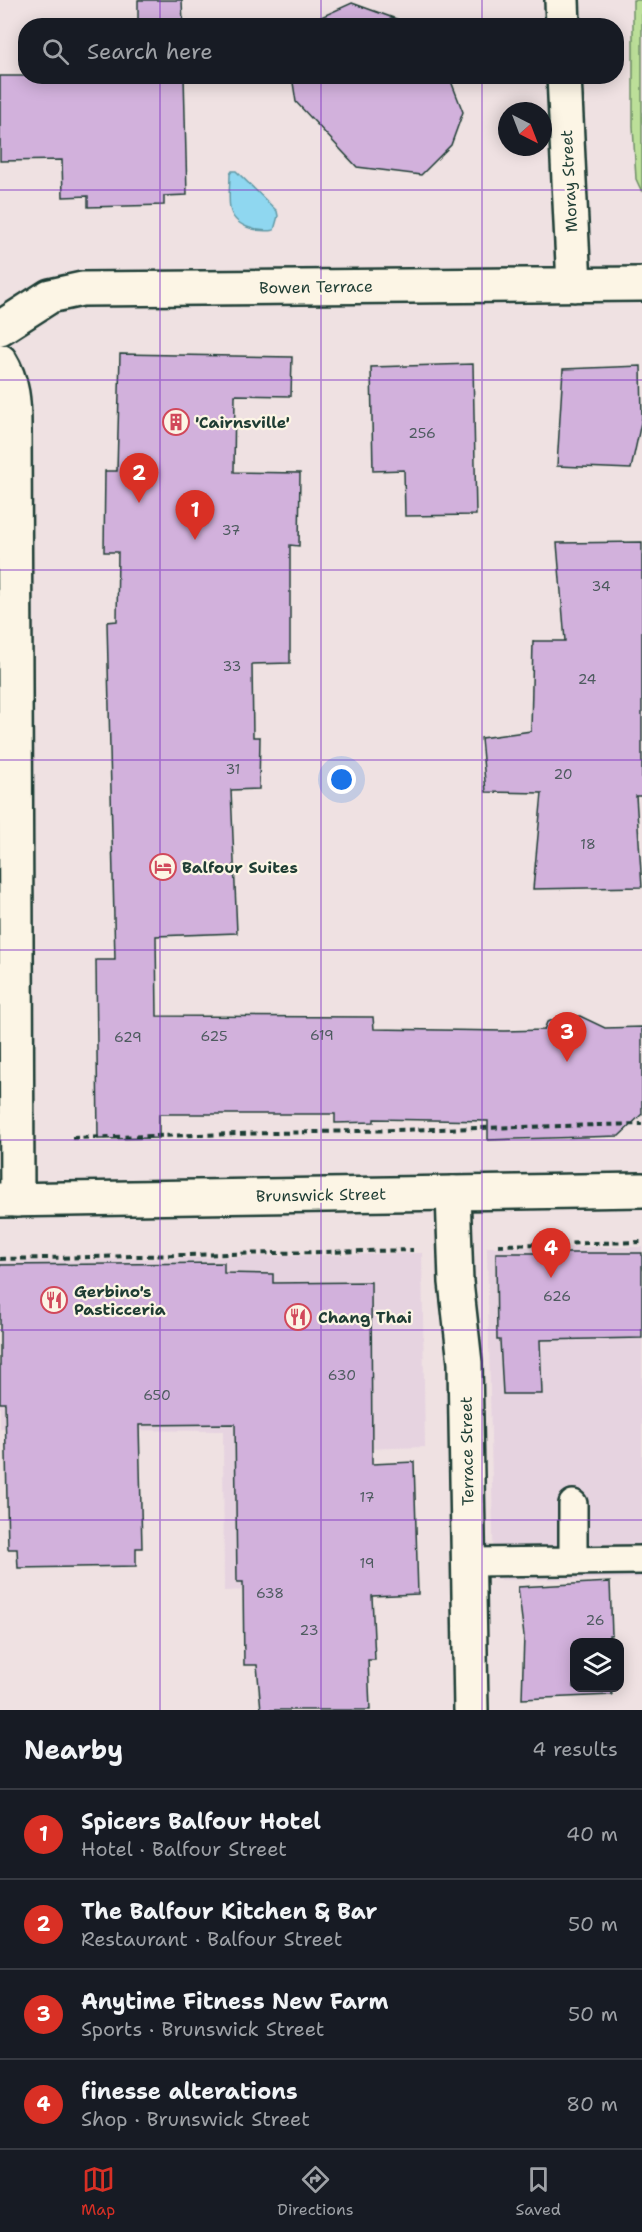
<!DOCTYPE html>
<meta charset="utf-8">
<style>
:root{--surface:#171b24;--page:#20242c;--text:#f1f3f6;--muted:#9ea1a6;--line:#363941;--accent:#d93025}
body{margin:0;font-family:"Shantell Sans",sans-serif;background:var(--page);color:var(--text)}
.controls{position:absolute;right:18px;bottom:18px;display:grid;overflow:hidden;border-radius:12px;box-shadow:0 3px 15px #0003}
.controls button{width:54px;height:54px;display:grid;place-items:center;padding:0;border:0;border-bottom:2px solid var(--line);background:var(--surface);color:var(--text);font:30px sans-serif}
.compass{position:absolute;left:498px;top:102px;width:54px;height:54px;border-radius:50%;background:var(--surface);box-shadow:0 3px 15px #0003;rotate:138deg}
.you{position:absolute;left:342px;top:780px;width:21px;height:21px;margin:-15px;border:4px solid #fff;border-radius:50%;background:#1a73e8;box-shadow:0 0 0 9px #1a73e833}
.badge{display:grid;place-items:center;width:39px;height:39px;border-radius:50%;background:var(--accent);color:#fff;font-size:20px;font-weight:700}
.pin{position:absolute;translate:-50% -50px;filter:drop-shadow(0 2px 3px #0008)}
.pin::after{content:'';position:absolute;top:32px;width:21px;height:18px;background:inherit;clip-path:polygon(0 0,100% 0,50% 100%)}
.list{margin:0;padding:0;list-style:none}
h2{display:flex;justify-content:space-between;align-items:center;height:78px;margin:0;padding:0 24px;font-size:26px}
h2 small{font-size:20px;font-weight:400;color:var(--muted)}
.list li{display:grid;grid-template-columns:39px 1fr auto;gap:18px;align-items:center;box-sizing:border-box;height:90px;padding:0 24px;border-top:2px solid var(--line)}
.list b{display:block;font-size:22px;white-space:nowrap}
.list p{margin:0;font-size:20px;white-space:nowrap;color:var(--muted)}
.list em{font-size:20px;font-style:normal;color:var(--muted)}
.icon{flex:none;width:33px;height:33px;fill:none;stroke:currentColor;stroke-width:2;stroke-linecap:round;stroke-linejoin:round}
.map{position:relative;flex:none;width:642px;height:1710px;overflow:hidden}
.search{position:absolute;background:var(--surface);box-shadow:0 3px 15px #0003;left:18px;right:18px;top:18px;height:66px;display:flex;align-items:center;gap:15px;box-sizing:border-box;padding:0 21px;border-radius:24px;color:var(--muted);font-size:22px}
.sheet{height:438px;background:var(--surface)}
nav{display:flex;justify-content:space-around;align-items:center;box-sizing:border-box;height:84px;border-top:2px solid var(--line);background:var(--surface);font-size:16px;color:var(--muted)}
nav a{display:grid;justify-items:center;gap:3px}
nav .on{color:var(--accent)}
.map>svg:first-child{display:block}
</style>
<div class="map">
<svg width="642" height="1710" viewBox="0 0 642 1710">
<rect width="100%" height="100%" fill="#efe1e2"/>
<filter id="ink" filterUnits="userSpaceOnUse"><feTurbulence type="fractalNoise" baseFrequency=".0167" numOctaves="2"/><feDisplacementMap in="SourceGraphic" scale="12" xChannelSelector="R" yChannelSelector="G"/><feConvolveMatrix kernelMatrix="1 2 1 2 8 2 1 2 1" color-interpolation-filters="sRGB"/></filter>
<g filter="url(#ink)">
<path fill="#e6d3e0" d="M 487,1247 L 642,1247 L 642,1578 L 494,1580 Z
M 422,1253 L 425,1447 L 300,1451 L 300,1588 L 224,1591 L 223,1431 L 0,1429 L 0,1262 Z"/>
<path fill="#bcdf99" stroke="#6e8e66" stroke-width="1.5" d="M 633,0 L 642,0 L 642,192 L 636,179 L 633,126 Z"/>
<path fill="#8fd7f0" stroke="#6299a5" stroke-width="1.5" d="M 232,171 L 236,171 L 277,211 L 278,216 L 274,230 C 259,233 233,227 230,208 C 228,198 230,185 230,174 Z"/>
<path fill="#d2b1dc" stroke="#1f3d34" stroke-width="1.5" d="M 138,0 L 182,0 L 183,26 L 138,26 Z
M 352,3 L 399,20 L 405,26 L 313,26 L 321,17 Z
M 0,76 L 184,76 L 187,195 L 164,196 L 164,205 L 88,207 L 88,196 L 63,197 L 62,160 L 0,161 Z
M 292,76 L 449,76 L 463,112 L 451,145 L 421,175 L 357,167 L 296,102 Z
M 120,354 L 292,357 L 291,396 L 235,395 L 234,472 L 300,473 L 299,546 L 290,545 L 290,663 L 252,664 L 253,737 L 260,737 L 259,789 L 231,790 L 237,933 L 156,936 L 157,1016 L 373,1017 L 374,1029 L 505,1031 L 544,1030 L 547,1022 L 562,1017 L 580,1016 L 605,1028 L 642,1027 L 642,1114 L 619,1136 L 488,1140 L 488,1121 L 374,1119 L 374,1122 L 335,1123 L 335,1114 L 159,1114 L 159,1138 L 98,1139 L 96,960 L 115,960 L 107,622 L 117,621 L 118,552 L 104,552 L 105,471 L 117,471 Z
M 473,364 L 476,515 L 405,516 L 404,470 L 373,471 L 371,367 Z
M 641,366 L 642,418 L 631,469 L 557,466 L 563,369 Z
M 642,542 L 642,796 L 636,796 L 642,887 L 533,889 L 542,793 L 486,792 L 481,738 L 531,731 L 533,641 L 565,641 L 557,543 Z
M 496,1253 L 642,1253 L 642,1338 L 540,1340 L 542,1394 L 503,1394 L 500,1340 L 497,1340 Z
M 224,1263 L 224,1273 L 273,1274 L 273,1283 L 371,1282 L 372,1464 L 414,1462 L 418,1594 L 372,1596 L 375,1660 L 368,1660 L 370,1710 L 261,1710 L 257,1665 L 244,1665 L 243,1582 L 237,1582 L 235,1424 L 139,1425 L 142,1548 L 136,1548 L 136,1566 L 18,1568 L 17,1549 L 8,1549 L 5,1403 L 0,1403 L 0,1265 Z
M 610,1582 L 612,1635 L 609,1635 L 609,1642 L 574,1642 L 574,1688 L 611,1688 L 612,1695 L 522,1699 L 524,1636 L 518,1587 Z"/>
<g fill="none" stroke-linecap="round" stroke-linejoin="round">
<defs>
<path id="service" d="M 573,1504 L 573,1561
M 470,1562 L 642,1560"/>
<path id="minor" d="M 562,0 L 563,26
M 564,76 L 574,285
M 0,328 L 50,296 L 82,289 L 642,284
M 0,361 C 13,382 14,403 14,427 L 17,1200
M 453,1193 L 456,1282 L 465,1363 L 471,1710"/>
<path id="secondary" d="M 0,1200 L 642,1190"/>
</defs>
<use href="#service" stroke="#1f3d34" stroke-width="32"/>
<use href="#minor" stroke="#1f3d34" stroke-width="38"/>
<use href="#secondary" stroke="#1f3d34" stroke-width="38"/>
<path stroke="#1f3d34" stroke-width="4" stroke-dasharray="6 4.5" stroke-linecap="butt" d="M 72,1138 L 642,1124
M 498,1245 L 642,1242
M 0,1259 L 413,1250"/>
<use href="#service" stroke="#fcf5e5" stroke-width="27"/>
<use href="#minor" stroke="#fcf5e5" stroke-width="33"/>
<use href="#secondary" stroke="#fcf5e5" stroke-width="33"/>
</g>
</g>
<path fill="none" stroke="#7b2cbf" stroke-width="1.5" stroke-opacity="0.55" d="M 160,0 L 160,26M 321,0 L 321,26M 482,0 L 482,26M 160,76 L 160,1710M 321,76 L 321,1710M 482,76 L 482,1710M 0,190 L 642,190M 0,380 L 642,380M 0,570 L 642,570M 0,760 L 642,760M 0,950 L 642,950M 0,1140 L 642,1140M 0,1330 L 642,1330M 0,1520 L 642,1520"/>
<defs>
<symbol id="building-ring" viewBox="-11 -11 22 22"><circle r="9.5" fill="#fcf5e5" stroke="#d1495b" stroke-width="1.5"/><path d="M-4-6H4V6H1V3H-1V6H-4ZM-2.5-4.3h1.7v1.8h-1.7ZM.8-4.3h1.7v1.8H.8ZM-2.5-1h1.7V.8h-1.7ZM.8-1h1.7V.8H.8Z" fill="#d1495b"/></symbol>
<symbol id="hotel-ring" viewBox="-11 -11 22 22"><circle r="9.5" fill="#fcf5e5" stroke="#d1495b" stroke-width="1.5"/><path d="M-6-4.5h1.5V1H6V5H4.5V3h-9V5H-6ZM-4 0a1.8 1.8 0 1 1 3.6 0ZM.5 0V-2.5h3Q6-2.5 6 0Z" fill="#d1495b"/></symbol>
<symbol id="restaurant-ring" viewBox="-11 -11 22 22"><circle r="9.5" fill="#fcf5e5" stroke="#d1495b" stroke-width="1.5"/><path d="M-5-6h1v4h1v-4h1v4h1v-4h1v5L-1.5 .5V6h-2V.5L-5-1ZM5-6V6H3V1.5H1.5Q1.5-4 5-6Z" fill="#d1495b"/></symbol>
</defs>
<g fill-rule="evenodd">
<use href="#building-ring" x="161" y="407" width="30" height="30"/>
<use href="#hotel-ring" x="148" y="852" width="30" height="30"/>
<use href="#restaurant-ring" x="39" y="1285" width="30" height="30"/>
<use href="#restaurant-ring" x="283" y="1302" width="30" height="30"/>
</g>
<g text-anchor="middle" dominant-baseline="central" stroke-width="4.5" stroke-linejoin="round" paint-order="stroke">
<g font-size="14" fill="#4c5a5e">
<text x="422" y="433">256</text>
<text x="231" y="530">37</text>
<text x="601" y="586">34</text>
<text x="232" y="666">33</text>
<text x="587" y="679">24</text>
<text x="233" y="769">31</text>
<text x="563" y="774">20</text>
<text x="588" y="844">18</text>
<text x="322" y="1035">619</text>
<text x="214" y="1036">625</text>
<text x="128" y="1037">629</text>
<text x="557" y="1296">626</text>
<text x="342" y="1375">630</text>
<text x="157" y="1395">650</text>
<text x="367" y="1497">17</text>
<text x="367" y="1563">19</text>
<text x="270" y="1593">638</text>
<text x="595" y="1620">26</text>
<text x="309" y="1630">23</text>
</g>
<g font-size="16" fill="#1f3d34" stroke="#fcf5e5">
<text transform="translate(569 181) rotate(-93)">Moray Street</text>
<text transform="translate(316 287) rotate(-1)">Bowen Terrace</text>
<text transform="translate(321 1195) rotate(-1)">Brunswick Street</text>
<text transform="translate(467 1451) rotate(-91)">Terrace Street</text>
</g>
<g font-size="16" font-weight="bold" fill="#1f3d34" stroke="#fcf5e5" text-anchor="start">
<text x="195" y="422">'Cairnsville'</text>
<text x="182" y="867">Balfour Suites</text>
<text x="74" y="1291">Gerbino's<tspan x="74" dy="18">Pasticceria</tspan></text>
<text x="318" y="1317">Chang Thai</text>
</g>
</g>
</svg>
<div class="controls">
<button><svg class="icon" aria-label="layers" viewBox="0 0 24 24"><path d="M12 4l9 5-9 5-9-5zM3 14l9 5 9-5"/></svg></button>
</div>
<svg class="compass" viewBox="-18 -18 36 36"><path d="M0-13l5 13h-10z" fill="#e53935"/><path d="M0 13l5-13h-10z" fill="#9ea1a6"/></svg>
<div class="you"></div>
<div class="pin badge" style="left:195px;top:540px">1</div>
<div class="pin badge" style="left:139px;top:503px">2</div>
<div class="pin badge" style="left:567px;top:1062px">3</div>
<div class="pin badge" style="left:551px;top:1278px">4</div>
<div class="search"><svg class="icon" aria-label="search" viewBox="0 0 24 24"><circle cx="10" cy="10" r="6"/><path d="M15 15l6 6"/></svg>Search here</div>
</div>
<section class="sheet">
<h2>Nearby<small>4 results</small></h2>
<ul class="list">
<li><span class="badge">1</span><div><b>Spicers Balfour Hotel</b><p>Hotel · Balfour Street</p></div><em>40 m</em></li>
<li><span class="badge">2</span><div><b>The Balfour Kitchen &amp; Bar</b><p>Restaurant · Balfour Street</p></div><em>50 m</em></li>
<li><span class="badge">3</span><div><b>Anytime Fitness New Farm</b><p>Sports · Brunswick Street</p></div><em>50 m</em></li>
<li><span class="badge">4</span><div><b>finesse alterations</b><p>Shop · Brunswick Street</p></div><em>80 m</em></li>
</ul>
</section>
<nav>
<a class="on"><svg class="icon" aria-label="map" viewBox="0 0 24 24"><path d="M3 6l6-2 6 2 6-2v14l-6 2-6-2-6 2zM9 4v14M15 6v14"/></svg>Map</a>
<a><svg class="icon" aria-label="directions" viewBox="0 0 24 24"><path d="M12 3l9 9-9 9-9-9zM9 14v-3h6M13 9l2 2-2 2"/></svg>Directions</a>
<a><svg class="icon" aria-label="saved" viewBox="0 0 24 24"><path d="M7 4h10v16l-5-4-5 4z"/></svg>Saved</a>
</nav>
